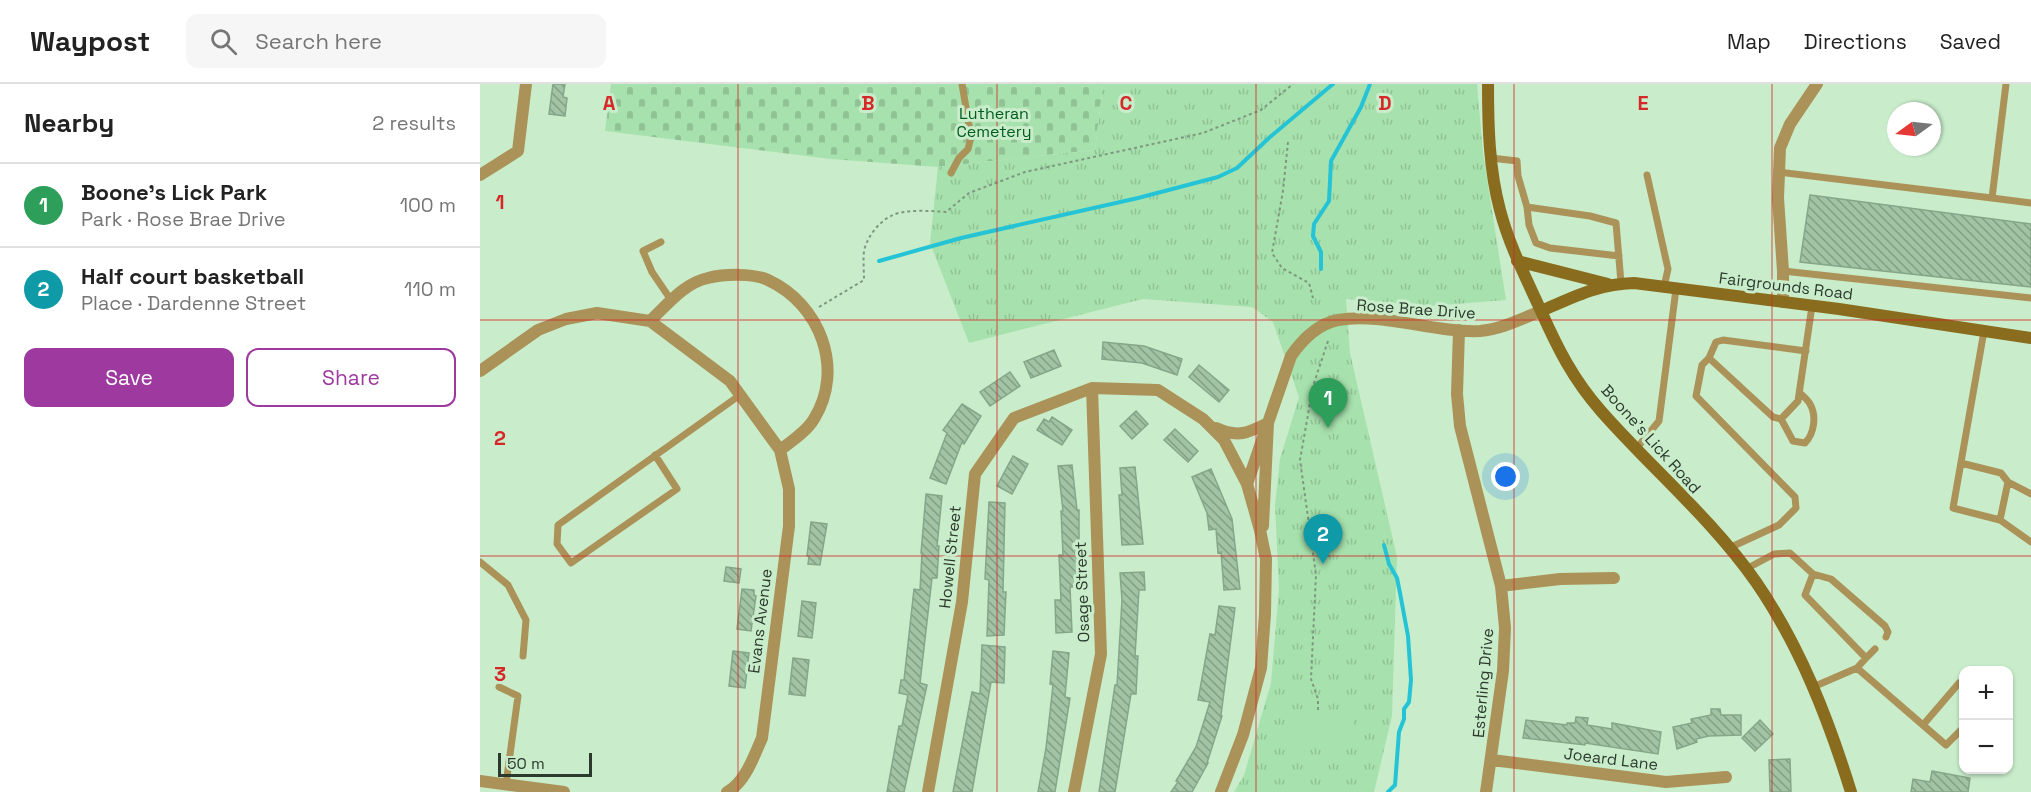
<!DOCTYPE html>
<meta charset="utf-8">
<style>
:root{--surface:#fff;--page:#f6f6f6;--text:#222;--muted:#767676;--line:#e0e0e0;--accent:#9d399f}
body{margin:0;font-family:"Space Grotesk",sans-serif;background:var(--page);color:var(--text)}
.controls{position:absolute;right:18px;bottom:18px;display:grid;overflow:hidden;border-radius:12px;box-shadow:0 2px 4px #0004}
.controls button{width:54px;height:54px;display:grid;place-items:center;padding:0;border:0;border-bottom:2px solid var(--line);background:var(--surface);color:var(--text);font:30px sans-serif}
.compass{position:absolute;left:1407px;top:18px;width:54px;height:54px;border-radius:50%;background:var(--surface);box-shadow:0 2px 4px #0004;rotate:255deg}
.scale{position:absolute;left:18px;bottom:15px;width:94px;box-sizing:border-box;padding-left:6px;border:3px solid #2c3a2d;border-top:0;font-size:16px;line-height:21px;white-space:nowrap;color:#2c3a2d;-webkit-text-stroke:4px #c9edcb;paint-order:stroke}
.you{position:absolute;left:1026px;top:393px;width:21px;height:21px;margin:-15px;border:4px solid #fff;border-radius:50%;background:#1a73e8;box-shadow:0 0 0 9px #1a73e833}
.badge{display:grid;place-items:center;width:39px;height:39px;border-radius:50%;background:var(--accent);color:#fff;font-size:20px;font-weight:700}
.pin{position:absolute;translate:-50% -50px;filter:drop-shadow(0 2px 3px #0008)}
.pin::after{content:'';position:absolute;top:32px;width:21px;height:18px;background:inherit;clip-path:polygon(0 0,100% 0,50% 100%)}
.list{margin:0;padding:0;list-style:none}
h2{display:flex;justify-content:space-between;align-items:center;height:78px;margin:0;padding:0 24px;font-size:26px}
h2 small{font-size:20px;font-weight:400;color:var(--muted)}
.list li{display:grid;grid-template-columns:39px 1fr auto;gap:18px;align-items:center;box-sizing:border-box;height:84px;padding:0 24px;border-top:2px solid var(--line)}
.list b{display:block;font-size:22px;white-space:nowrap}
.list p{margin:0;font-size:20px;white-space:nowrap;color:var(--muted)}
.list em{font-size:20px;font-style:normal;color:var(--muted)}
.actions{display:flex;gap:12px;padding:18px 24px}
.actions a{flex:1;padding:14px 0;border:2px solid var(--accent);border-radius:12px;text-align:center;font-size:21px;color:var(--accent)}
.actions .main{background:var(--accent);color:#fff}
.icon{flex:none;width:33px;height:33px;fill:none;stroke:currentColor;stroke-width:2;stroke-linecap:round;stroke-linejoin:round}
.map{position:relative;flex:none;width:1551px;height:708px;overflow:hidden}
header{display:flex;align-items:center;gap:36px;box-sizing:border-box;height:84px;padding:0 30px;background:var(--surface);border-bottom:2px solid var(--line)}
header strong{font-size:28px}
nav{display:flex;gap:33px;margin-inline-start:auto;font-size:21px}
.search{width:420px;height:54px;background:var(--page);display:flex;align-items:center;gap:15px;box-sizing:border-box;padding:0 21px;border-radius:12px;color:var(--muted);font-size:22px}
main{display:flex}
aside{flex:1;background:var(--surface)}
.map>svg:first-child{display:block}
</style>
<header>
<strong>Waypost</strong>
<div class="search"><svg class="icon" aria-label="search" viewBox="0 0 24 24"><circle cx="10" cy="10" r="6"/><path d="M15 15l6 6"/></svg>Search here</div>
<nav><a>Map</a><a>Directions</a><a>Saved</a></nav>
</header>
<main>
<aside>
<h2>Nearby<small>2 results</small></h2>
<ul class="list">
<li><span class="badge" style="background:#2e9e5b">1</span><div><b>Boone's Lick Park</b><p>Park · Rose Brae Drive</p></div><em>100 m</em></li>
<li><span class="badge" style="background:#0f9aa8">2</span><div><b>Half court basketball</b><p>Place · Dardenne Street</p></div><em>110 m</em></li>
</ul>
<div class="actions"><a class="main">Save</a><a>Share</a></div>
</aside>
<div class="map">
<svg width="1551" height="708" viewBox="0 0 1551 708">
<defs>
<pattern id="cemetery-stones" width="16" height="16" patternUnits="userSpaceOnUse" patternTransform="scale(1.5)"><rect width="16" height="16" fill="#a7e1ad"/><path d="M2 7V4a2 2 0 0 1 4 0v3zM10 15v-3a2 2 0 0 1 4 0v3z" fill="#90c295"/></pattern>
<pattern id="park-tufts" width="24" height="20" patternUnits="userSpaceOnUse" patternTransform="scale(1.5)"><rect width="24" height="20" fill="#a7e1ad"/><path d="M3 7l-1-3M5 7V3M7 7l1-3M15 17l-1-3M17 17v-4M19 17l1-3" fill="none" stroke="#90c295"/></pattern>
<pattern id="building-back-hatch" width="6" height="6" patternUnits="userSpaceOnUse" patternTransform="scale(1.5)"><rect width="6" height="6" fill="#a1c4a4"/><path d="M-1 5l2 2M0 0l6 6M5-1l2 2" fill="none" stroke="#83a086"/></pattern>
</defs>
<rect width="100%" height="100%" fill="#c9edcb"/>
<path fill="url(#cemetery-stones)" d="M 131,0 L 623,0 L 615,66 L 458,83 L 351,75 L 125,47 Z"/>
<path fill="url(#park-tufts)" d="M 623,0 L 997,0 L 1003,69 L 1026,216 L 950,222 L 866,215 L 870,269 L 917,473 L 912,632 L 894,708 L 754,708 L 764,691 L 791,599 L 799,505 L 795,421 L 800,375 L 819,313 L 793,238 L 772,223 L 663,215 L 489,259 L 450,159 L 458,83 L 615,66 Z"/>
<path fill="#a7e1ad" d="M 807,625 L 874,627 L 873,660 L 806,658 Z"/>
<g fill="none" stroke-linecap="round" stroke-linejoin="round">
<path stroke="#24c4d6" stroke-width="4" d="M 399,177 L 481,154 L 658,114 L 738,93 L 757,84 L 790,53 L 853,0
M 841,185 L 841,168 L 833,152 L 834,140 L 849,117 L 851,77 L 881,23 L 890,0
M 904,461 L 909,480 L 917,494 L 920,509 L 928,552 L 931,596 L 929,618 L 924,625 L 924,635 L 919,648 L 915,701 L 908,708"/>
</g>
<path fill="url(#building-back-hatch)" stroke="#85a788" stroke-width="1.5" d="M 73,0 L 85,0 L 83,13 L 87,14 L 85,32 L 69,30 Z
M 1330,111 L 1551,140 L 1551,203 L 1320,178 Z
M 623,258 L 664,262 L 702,275 L 697,291 L 662,279 L 622,275 Z
M 574,266 L 581,282 L 551,294 L 544,278 Z
M 719,281 L 749,306 L 739,318 L 709,293 Z
M 530,288 L 540,302 L 510,322 L 500,308 Z
M 482,320 L 501,332 L 484,360 L 482,358 L 466,400 L 450,394 L 467,349 L 463,346 Z
M 656,327 L 668,340 L 652,355 L 640,342 Z
M 572,333 L 592,346 L 582,361 L 557,346 L 564,335 L 569,338 Z
M 695,345 L 718,367 L 708,378 L 684,356 Z
M 533,372 L 548,380 L 532,410 L 517,402 Z
M 592,381 L 597,426 L 599,426 L 599,503 L 590,503 L 592,548 L 576,549 L 575,516 L 581,516 L 579,471 L 583,471 L 581,427 L 583,427 L 578,382 Z
M 655,383 L 663,460 L 642,461 L 639,411 L 642,411 L 640,384 Z
M 731,385 L 752,435 L 760,505 L 744,506 L 741,468 L 738,469 L 736,445 L 729,446 L 727,429 L 712,393 Z
M 446,410 L 462,412 L 457,462 L 459,462 L 457,494 L 452,494 L 440,599 L 447,601 L 424,708 L 407,708 L 419,642 L 422,642 L 428,611 L 419,609 L 421,596 L 424,596 L 434,505 L 440,506 L 442,469 L 441,469 Z
M 509,418 L 525,419 L 523,508 L 526,508 L 524,551 L 507,552 L 509,496 L 505,495 Z
M 331,438 L 347,440 L 340,481 L 328,480 L 329,472 L 327,472 Z
M 246,483 L 261,485 L 259,499 L 244,497 Z
M 664,488 L 665,506 L 659,506 L 655,572 L 658,572 L 656,610 L 651,610 L 635,708 L 619,708 L 635,601 L 637,601 L 642,516 L 640,489 Z
M 262,505 L 274,506 L 274,511 L 276,512 L 271,547 L 257,545 Z
M 322,517 L 336,519 L 332,554 L 318,552 Z
M 739,522 L 755,524 L 741,631 L 742,632 L 727,679 L 728,679 L 712,708 L 691,708 L 698,698 L 696,697 L 716,663 L 730,618 L 718,616 L 730,550 L 735,551 Z
M 502,561 L 525,563 L 524,599 L 511,598 L 492,708 L 473,708 L 492,608 L 500,610 Z
M 253,567 L 269,569 L 265,604 L 249,602 Z
M 573,567 L 589,569 L 585,613 L 590,614 L 575,708 L 558,708 L 566,664 L 573,601 L 570,600 Z
M 313,574 L 329,576 L 325,612 L 309,610 Z
M 1231,625 L 1240,625 L 1241,631 L 1261,631 L 1261,651 L 1229,652 L 1216,655 L 1217,658 L 1197,665 L 1193,643 L 1212,639 L 1211,635 L 1231,631 Z
M 1096,633 L 1108,634 L 1107,641 L 1132,645 L 1132,639 L 1181,648 L 1178,670 L 1105,659 L 1105,661 L 1043,654 L 1046,636 L 1087,641 L 1087,639 L 1095,639 Z
M 1280,636 L 1293,650 L 1275,667 L 1262,654 Z
M 1310,675 L 1311,708 L 1290,708 L 1289,676 Z
M 1452,687 L 1490,694 L 1488,708 L 1431,708 L 1433,695 L 1450,698 Z"/>
<g fill="none" stroke-linecap="round" stroke-linejoin="round">
<path stroke="#7e9880" stroke-width="2" stroke-dasharray="3 3" stroke-linecap="butt" d="M 808,58 L 803,107 L 792,169 L 802,184 L 829,199 L 833,214
M 339,223 L 384,196 C 384,187 383,177 384,167 C 387,153 399,137 413,131 C 426,125 451,127 466,128 L 489,109 L 545,88 L 723,49 L 781,26 L 813,0
M 838,626 L 838,615 L 831,595 L 836,491 L 820,376 L 833,302 L 848,257"/>
<path stroke="#ab9258" stroke-width="7" d="M 1011,74 L 1037,77 L 1038,92 L 1047,123 L 1110,132 L 1136,139 L 1141,199
M 1298,88 L 1512,114 L 1526,0
M 471,89 L 479,74 L 488,65 L 491,53 L 482,0
M 1167,91 L 1188,185 L 1184,203
M 1512,114 L 1551,119
M 1047,123 L 1049,141 L 1056,159 L 1070,164 L 1139,172
M 181,158 L 163,167 L 172,188 L 191,216
M 1303,187 L 1551,214
M 1504,247 L 1473,424 L 1520,436 L 1551,458
M 1229,274 L 1236,258 L 1243,256 L 1326,267
M 1301,335 L 1318,317 L 1332,222
M 1156,365 L 1179,337 L 1196,205
M 175,371 L 197,405 L 91,479 L 77,460 L 78,441 C 139,398 199,354 260,311
M 1481,379 L 1521,389 L 1528,398
M 1520,436 L 1528,398 L 1551,410
M 1249,464 L 1299,441 L 1316,424 L 1315,413 L 1216,312 L 1222,281 L 1229,274 L 1293,333 L 1301,335 L 1313,357 L 1325,359 C 1334,350 1337,332 1330,320 C 1328,316 1323,312 1320,309
M 0,478 L 28,501 L 46,536 L 43,572
M 1266,485 L 1294,470 L 1310,469 L 1333,490
M 1395,565 L 1386,574 L 1325,511 L 1333,490 L 1351,495 L 1405,542 L 1408,548 L 1406,553
M 1377,584 L 1466,661 L 1484,643
M 19,603 L 38,612 L 26,700
M 1333,603 L 1377,584 L 1386,574
M 1443,641 L 1479,599"/>
<path stroke="#ab9258" stroke-width="12" d="M 0,91 L 38,67 L 46,0
M 1303,218 L 1303,187 L 1298,114 L 1300,64 L 1310,40 L 1337,0
M 170,237 C 187,221 204,199 228,194 C 244,190 273,189 288,196 C 340,220 365,285 334,335 C 327,347 312,357 300,366
M 979,246 L 977,310 L 980,342 L 1021,502 L 1025,544 L 1023,587 L 1006,708
M 0,287 L 58,246 L 86,235 L 117,229 L 170,237 L 250,297 L 300,366 L 309,405 L 309,442 L 282,654 C 274,672 265,699 247,708
M 736,344 C 758,354 768,349 788,339 L 783,442
M 767,400 L 811,272 C 822,256 838,240 858,236 C 902,228 954,249 1000,247 C 1022,245 1041,235 1061,227
M 1021,502 L 1080,495 L 1134,494
M 1012,676 L 1186,698 L 1246,693
M 0,697 L 84,708
M 448,708 L 482,518 L 495,390 L 534,334 L 612,304 L 678,306 L 723,335 L 744,356 L 767,400 L 780,446 L 786,475 L 785,530 L 781,584 L 763,651 L 741,708
M 594,708 L 621,570 L 612,304"/>
<path stroke="#896c1e" stroke-width="12" d="M 1008,0 C 1008,42 1009,85 1020,126 C 1029,161 1046,194 1061,227 C 1078,265 1093,295 1121,327 C 1172,385 1232,435 1276,498 C 1320,562 1348,634 1371,708
M 1037,177 L 1128,200
M 1061,227 C 1094,213 1118,200 1154,199 L 1359,225 L 1551,254"/>
</g>
<path fill="none" stroke="#d62828" stroke-width="1.5" stroke-opacity="0.55" d="M 258,0 L 258,708M 517,0 L 517,708M 776,0 L 776,708M 1034,0 L 1034,708M 1292,0 L 1292,708M 0,236 L 1551,236M 0,472 L 1551,472"/>
<g text-anchor="middle" dominant-baseline="central" stroke-width="6" stroke-linejoin="round" paint-order="stroke">
<g font-size="16" fill="#005c1e" stroke="#c9edcb">
<text x="514" y="29">Lutheran<tspan x="514" dy="18">Cemetery</tspan></text>
</g>
<g font-size="16" fill="#2c3a2d" stroke="#c9edcb">
<text transform="translate(1306 202) rotate(7)">Fairgrounds Road</text>
<text transform="translate(936 225) rotate(4)">Rose Brae Drive</text>
<text transform="translate(1171 355) rotate(48)">Boone's Lick Road</text>
<text transform="translate(470 473) rotate(-84)">Howell Street</text>
<text transform="translate(602 508) rotate(-92)">Osage Street</text>
<text transform="translate(280 537) rotate(-83)">Evans Avenue</text>
<text transform="translate(1003 599) rotate(-85)">Esterling Drive</text>
<text transform="translate(1131 675) rotate(7)">Joeard Lane</text>
</g>
</g>
<g font-size="20" text-anchor="middle" font-weight="bold" fill="#d62828" stroke="#c9edcb" stroke-width="6" stroke-linejoin="round" paint-order="stroke">
<text x="129" y="26">A</text>
<text x="388" y="26">B</text>
<text x="646" y="26">C</text>
<text x="905" y="26">D</text>
<text x="1163" y="26">E</text>
<text x="20" y="125">1</text>
<text x="20" y="361">2</text>
<text x="20" y="597">3</text>
</g>
</svg>
<div class="controls">
<button>+</button>
<button>−</button>
</div>
<svg class="compass" viewBox="-18 -18 36 36"><path d="M0-13l5 13h-10z" fill="#e53935"/><path d="M0 13l5-13h-10z" fill="#767676"/></svg>
<div class="scale">50 m</div>
<div class="you"></div>
<div class="pin badge" style="left:848px;top:344px;background:#2e9e5b">1</div>
<div class="pin badge" style="left:843px;top:480px;background:#0f9aa8">2</div>
</div>
</main>
